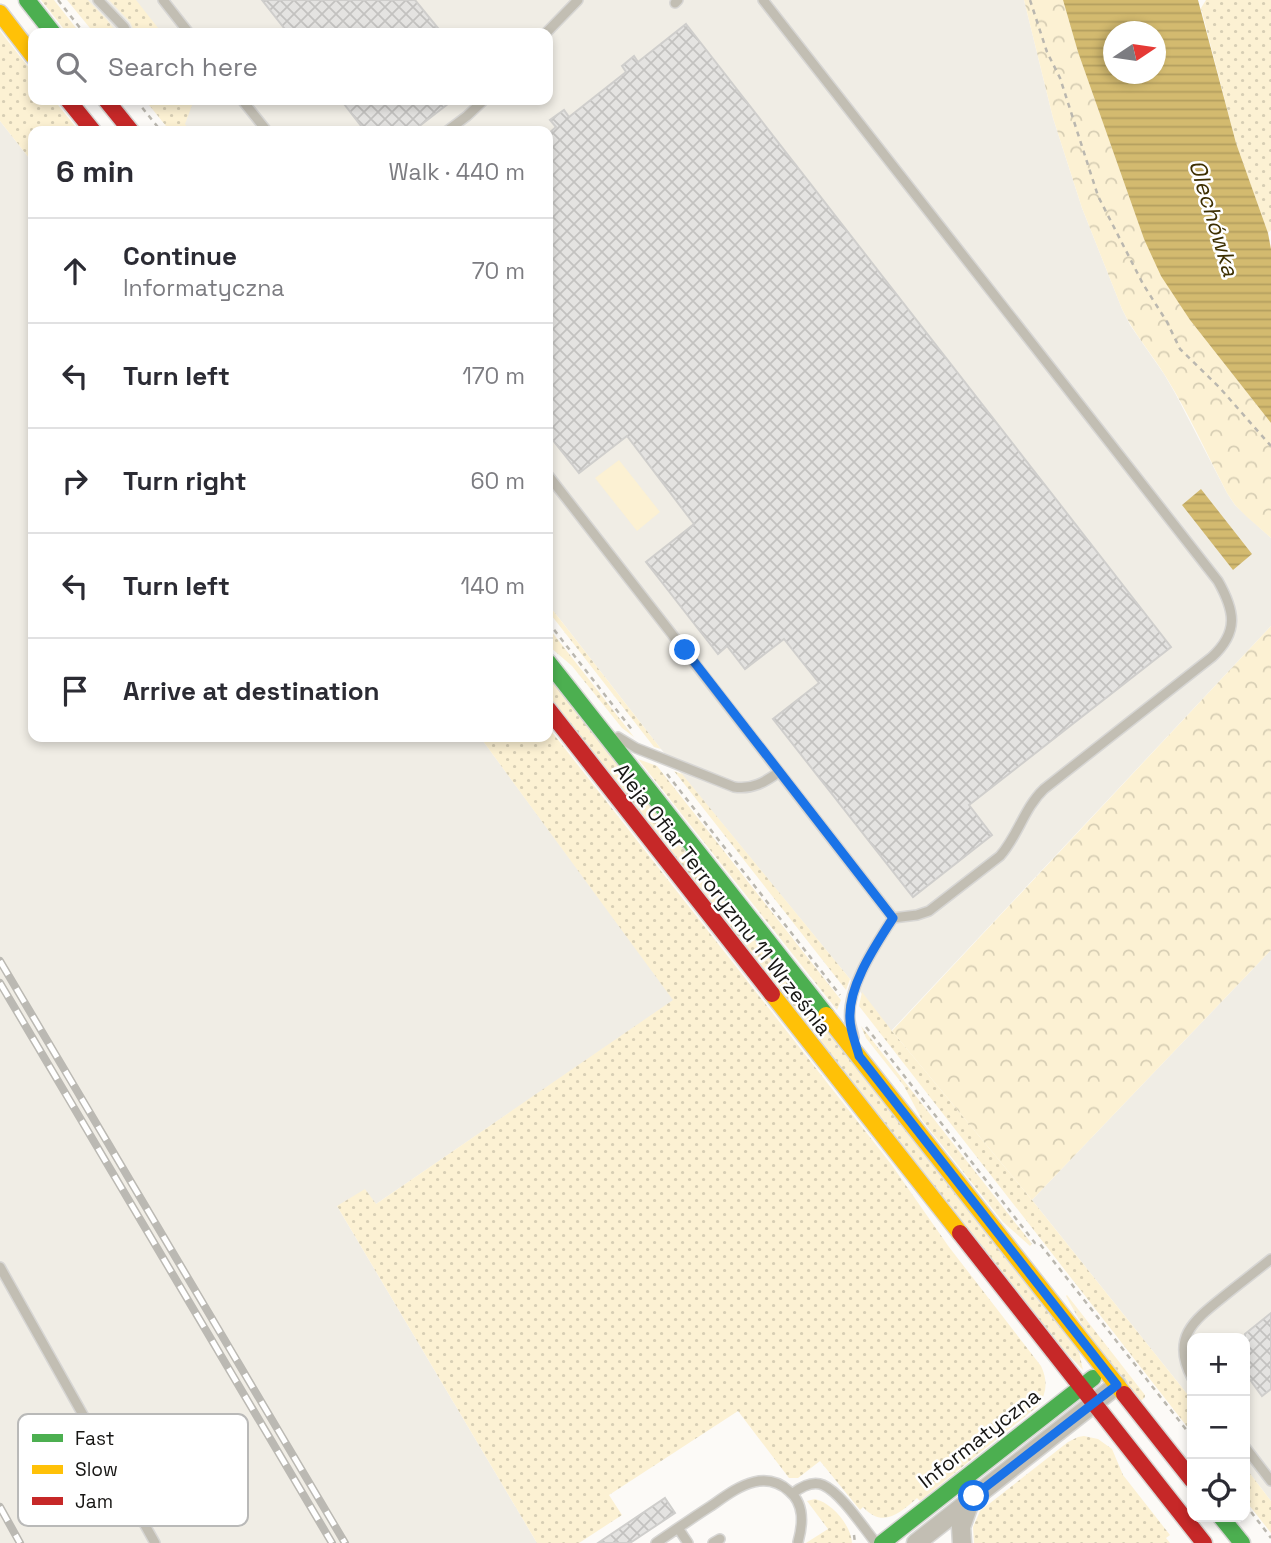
<!DOCTYPE html>
<meta charset="utf-8">
<style>
:root{--surface:#fff;--page:#f7f7f7;--text:#2b2b33;--muted:#7c7c81;--line:#e1e1e2}
body{margin:0;font-family:"Space Grotesk",sans-serif;background:var(--page);color:var(--text)}
.controls{position:absolute;right:21px;bottom:21px;display:grid;overflow:hidden;border-radius:14px;box-shadow:0 4px 10px #0003}
.controls button{width:63px;height:63px;display:grid;place-items:center;padding:0;border:0;border-bottom:2px solid var(--line);background:var(--surface);color:var(--text);font:35px sans-serif}
.compass{position:absolute;left:1103px;top:21px;width:63px;height:63px;border-radius:50%;background:var(--surface);box-shadow:0 4px 10px #0003;rotate:77deg}
.stop{position:absolute;width:21px;height:21px;margin:-16px;border:5px solid #1a73e8;border-radius:50%;background:#fff}
.stop.end{background:#1a73e8;border-color:#fff;box-shadow:0 2px 7px #0008}
.list{margin:0;padding:0;list-style:none}
h2{display:flex;justify-content:space-between;align-items:center;height:91px;margin:0;padding:0 28px;font-size:30px}
h2 small{font-size:23px;font-weight:400;color:var(--muted)}
.list li{display:grid;grid-template-columns:46px 1fr auto;gap:21px;align-items:center;box-sizing:border-box;height:105px;padding:0 28px;border-top:2px solid var(--line)}
.list b{display:block;font-size:26px;white-space:nowrap}
.list p{margin:0;font-size:23px;white-space:nowrap;color:var(--muted)}
.list em{font-size:23px;font-style:normal;color:var(--muted)}
.icon{flex:none;width:38px;height:38px;fill:none;stroke:currentColor;stroke-width:2;stroke-linecap:round;stroke-linejoin:round}
.map{position:relative;flex:none;width:1271px;height:1543px;overflow:hidden}
.search{position:absolute;background:var(--surface);box-shadow:0 4px 10px #0003;left:28px;top:28px;width:525px;height:77px;display:flex;align-items:center;gap:18px;box-sizing:border-box;padding:0 24px;border-radius:14px;color:var(--muted);font-size:26px}
.panel{position:absolute;background:var(--surface);box-shadow:0 4px 10px #0003;left:28px;top:126px;width:525px;height:616px;border-radius:14px}
.map>svg:first-child{display:block}
</style>
<div class="map">
<svg width="1271" height="1543" viewBox="0 0 1271 1543">
<defs>
<pattern id="grass-dots" width="8" height="8" patternUnits="userSpaceOnUse" patternTransform="scale(1.75)"><rect width="8" height="8" fill="#fcf1d3"/><path d="M2 2h.1M6 6h.1" fill="none" stroke="#d7ceb4" stroke-width="1.8" stroke-linecap="round"/></pattern>
<pattern id="forest-crowns" width="20" height="18" patternUnits="userSpaceOnUse" patternTransform="scale(1.75)"><rect width="20" height="18" fill="#fcf1d3"/><path d="M2 6a3 3 0 1 1 6 0M12 15a3 3 0 1 1 6 0" fill="none" stroke="#d7ceb4"/></pattern>
<pattern id="water-rules" width="6" height="5" patternUnits="userSpaceOnUse" patternTransform="scale(1.75)"><rect width="6" height="5" fill="#d3ba6f"/><path d="M0 2.5h6" fill="none" stroke="#b49f5f"/></pattern>
<pattern id="building-cross-hatch" width="8" height="8" patternUnits="userSpaceOnUse" patternTransform="scale(1.75)"><rect width="8" height="8" fill="#e4e3e1"/><path d="M0 0l8 8M0 8l8-8" fill="none" stroke="#c3c2c0"/></pattern>
</defs>
<rect width="100%" height="100%" fill="#fcfaf7"/>
<path fill="#f0ede5" d="M 77,0 L 1024,0 L 1053,118 L 1082,208 L 1122,309 L 1130,325 L 1164,374 L 1175,393 L 1227,493 L 1235,505 L 1271,538 L 1271,626 L 891,1031 L 850,979 L 661,749 L 548,604 L 548,131 L 175,131 L 151,100 L 548,100 L 548,33 L 103,33 Z
M 0,121 L 33,163 L 33,737 L 480,737 L 674,1000 L 376,1204 L 337,1206 L 537,1543 L 0,1543 Z
M 1271,950 L 1271,1501 L 1245,1467 L 1245,1338 L 1192,1338 L 1192,1400 L 1032,1200 Z"/>
<path fill="url(#grass-dots)" d="M 41,0 L 54,0 L 80,33 L 67,33 Z
M 67,0 L 88,0 L 107,20 L 117,33 L 94,33 Z
M 109,0 L 136,0 L 162,33 L 135,33 L 130,22 Z
M 1206,0 L 1271,0 L 1271,230 L 1268,233 L 1236,143 L 1201,8 Z
M 0,31 L 33,73 L 33,100 L 54,100 L 79,131 L 33,131 L 33,163 L 0,121 Z
M 145,100 L 194,100 L 185,124 L 190,131 L 170,131 Z
M 548,604 L 661,749 L 654,747 L 548,611 Z
M 548,627 L 634,737 L 622,728 L 572,666 L 550,647 L 548,644 Z
M 548,675 L 1079,1352 L 1083,1370 L 1059,1345 L 548,695 Z
M 548,727 L 891,1164 L 949,1247 L 1041,1366 C 1048,1381 1047,1393 1038,1406 L 920,1501 L 917,1498 C 900,1513 883,1529 863,1507 L 860,1510 L 820,1461 L 798,1478 L 789,1478 L 738,1411 L 609,1495 L 622,1515 L 579,1543 L 537,1543 L 337,1206 L 365,1189 L 376,1204 L 673,1000 L 480,737 L 548,737 Z
M 638,759 L 657,766 L 841,1000 L 837,1010 Z
M 674,771 L 682,774 L 850,979 L 846,990 Z
M 862,992 L 892,1031 L 1032,1200 L 1192,1400 L 1192,1433 L 859,1006 Z
M 861,1026 L 1032,1244 L 1030,1246 L 1003,1222 L 922,1120 L 904,1086 L 866,1038 Z
M 1067,1295 L 1145,1395 L 1145,1397 L 1141,1401 L 1086,1332 L 1066,1296 Z
M 1084,1436 L 1098,1439 L 1112,1449 L 1123,1475 L 1170,1535 L 1166,1538 L 1170,1543 L 974,1543 L 973,1527 L 980,1511 L 1068,1442 L 1078,1437 Z
M 1245,1467 L 1271,1501 L 1271,1533 L 1245,1500 Z
M 815,1499 C 832,1503 851,1525 852,1543 L 806,1543 L 828,1529 L 807,1501 Z"/>
<path fill="url(#forest-crowns)" d="M 1024,0 L 1063,0 L 1078,52 L 1144,239 L 1190,320 L 1271,423 L 1271,538 L 1246,516 L 1235,505 L 1227,493 C 1207,454 1189,414 1166,377 C 1152,354 1134,334 1122,309 L 1082,208 L 1053,118 Z
M 1271,626 L 1271,950 L 1032,1200 L 892,1031 Z"/>
<path fill="#fcf1d3" d="M 619,460 L 660,512 L 637,531 L 595,478 Z"/>
<path fill="url(#water-rules)" fill-rule="evenodd" d="M 1063,0 L 1198,0 L 1236,143 L 1268,233 L 1271,249 L 1271,423 L 1190,320 L 1161,276 L 1144,239 L 1078,52 ZM 1114,32 L 1156,32 L 1156,74 L 1114,74 Z
M 1201,489 L 1252,554 L 1233,570 L 1182,505 Z"/>
<path fill="url(#building-cross-hatch)" stroke="#cfcecc" stroke-width="2" d="M 262,0 L 415,0 L 442,33 L 288,33 Z
M 686,24 L 1171,647 L 969,805 L 992,835 L 913,897 L 773,719 L 819,683 L 784,639 L 745,669 L 727,646 L 718,654 L 646,562 L 694,524 L 627,436 L 579,473 L 548,434 L 548,134 L 556,127 L 550,120 L 564,110 L 569,117 L 626,72 L 622,66 L 634,56 L 638,62 Z
M 341,100 L 453,100 L 413,131 L 365,131 Z
M 1271,1313 L 1271,1389 L 1262,1396 L 1245,1373 L 1245,1334 Z
M 665,1498 L 675,1513 L 630,1543 L 598,1543 Z"/>
<g fill="none" stroke-linecap="round" stroke-linejoin="round">
<defs>
<path id="lane" d="M 98,0 L 124,27 L 127,33
M 163,0 L 189,33
M 763,0 L 1218,581 C 1235,611 1239,632 1212,657 L 1044,789 C 1024,808 1018,836 1000,856 L 929,911 L 917,915 L 893,918 C 876,944 846,989 850,1021 C 851,1027 853,1032 854,1038
M 675,3 L 678,0
M 546,33 L 578,0
M 242,100 L 267,131
M 447,131 L 467,116 L 484,100
M 548,475 L 893,918
M 618,737 L 636,748 L 734,787 C 752,790 765,782 779,772
M 0,1267 L 155,1543
M 1192,1378 C 1171,1338 1193,1321 1223,1297 C 1239,1284 1255,1272 1271,1259
M 1245,1447 L 1271,1481
M 793,1493 C 801,1487 812,1480 823,1485 C 841,1493 863,1527 876,1543
M 678,1528 L 688,1543
M 656,1543 C 674,1531 692,1518 711,1506 C 724,1497 738,1486 754,1482 C 767,1479 779,1482 789,1491 C 805,1504 803,1524 798,1542
M 713,1543 L 720,1539"/>
<path id="street" d="M 916,1543 L 1117,1385
M 962,1543 L 961,1527 L 971,1499"/>
<path id="fast" d="M 27,0 L 53,33
M 548,662 L 826,1015
M 1221,1517 L 1242,1543
M 882,1543 L 1093,1378"/>
<path id="slow" d="M 0,13 L 33,56
M 772,994 L 960,1233
M 826,1015 L 1124,1394"/>
<path id="jam" d="M 68,100 L 93,131
M 106,100 L 131,131
M 548,709 L 772,994
M 960,1233 L 1204,1543
M 1124,1394 L 1192,1480"/>
</defs>
<use href="#lane" stroke="#d7d6d4" stroke-width="12"/>
<use href="#street" stroke="#d7d6d4" stroke-width="21"/>
<use href="#fast" stroke="#d7d6d4" stroke-width="19"/>
<use href="#slow" stroke="#d7d6d4" stroke-width="19"/>
<use href="#jam" stroke="#d7d6d4" stroke-width="19"/>
<path stroke="#bab7af" stroke-width="2.5" stroke-dasharray="5 5" stroke-linecap="butt" d="M 58,0 L 84,33
M 1030,0 L 1047,52 L 1060,78 L 1098,196 L 1143,284 L 1167,322 L 1180,349 L 1219,387 L 1271,446
M 136,100 L 161,131
M 548,622 L 633,731
M 667,774 L 840,995
M 866,1027 L 1035,1243 L 1040,1244 L 1192,1437
M 1245,1504 L 1271,1538
M 854,1535 L 855,1543"/>
<use href="#lane" stroke="#c2beb3" stroke-width="9"/>
<use href="#street" stroke="#c2beb3" stroke-width="18"/>
<use href="#fast" stroke="#4caf50" stroke-width="16"/>
<use href="#slow" stroke="#ffc107" stroke-width="16"/>
<use href="#jam" stroke="#c62828" stroke-width="16"/>
<defs>
<path id="rail" d="M 0,961 L 345,1543
M 0,983 L 332,1543
M 0,1507 L 20,1543"/>
</defs>
<use href="#rail" stroke="#bbb9b3" stroke-width="8"/>
<use href="#rail" stroke="#fff" stroke-width="5" stroke-dasharray="16" stroke-linecap="butt"/>
</g>
<g fill="none" stroke-linecap="round" stroke-linejoin="round">
<path stroke="#1a73e8" stroke-width="9" d="M 685,650 L 893,918 C 876,945 848,985 850,1019 C 850,1031 856,1044 859,1056 L 1117,1385 L 974,1496"/>
</g>
<g text-anchor="middle" dominant-baseline="central" stroke-width="5" stroke-linejoin="round" paint-order="stroke">
<g font-size="21" fill="#171614" stroke="#fff">
<text transform="translate(723 899) rotate(52)">Aleja Ofiar Terroryzmu 11 Września</text>
<text transform="translate(979 1438) rotate(-38)">Informatyczna</text>
</g>
<g font-size="23" font-style="italic" fill="#3d2f01" stroke="#fff">
<text transform="translate(1214 218) rotate(73)">Olechówka</text>
</g>
</g>
<rect x="18" y="1414" width="230" height="112" rx="10" fill="#fff" stroke="#b9b9b8" stroke-width="2"/>
<rect x="32" y="1434" width="31" height="8" fill="#4caf50"/>
<rect x="32" y="1465" width="31" height="9" fill="#ffc107"/>
<rect x="32" y="1497" width="31" height="8" fill="#c62828"/>
<g font-size="19" fill="#171614">
<text x="75" y="1445">Fast</text>
<text x="75" y="1476">Slow</text>
<text x="75" y="1508">Jam</text>
</g>
</svg>
<div class="controls">
<button>+</button>
<button>−</button>
<button><svg class="icon" aria-label="locate" viewBox="0 0 24 24"><circle cx="12" cy="12" r="6"/><path d="M12 2v4M12 18v4M2 12h4M18 12h4"/></svg></button>
</div>
<svg class="compass" viewBox="-18 -18 36 36"><path d="M0-13l5 13h-10z" fill="#e53935"/><path d="M0 13l5-13h-10z" fill="#7c7c81"/></svg>
<div class="stop" style="left:974px;top:1496px"></div>
<div class="stop end" style="left:685px;top:650px"></div>
<div class="search"><svg class="icon" aria-label="search" viewBox="0 0 24 24"><circle cx="10" cy="10" r="6"/><path d="M15 15l6 6"/></svg>Search here</div>
<section class="panel">
<h2>6 min<small>Walk · 440 m</small></h2>
<ul class="list">
<li><svg class="icon" aria-label="ahead" viewBox="0 0 24 24"><path d="M12 20V5M6 11l6-6 6 6"/></svg><div><b>Continue</b><p>Informatyczna</p></div><em>70 m</em></li>
<li><svg class="icon" aria-label="left" viewBox="0 0 24 24"><path d="M17 20v-9H6M10 6l-5 5 5 5"/></svg><div><b>Turn left</b></div><em>170 m</em></li>
<li><svg class="icon" aria-label="right" viewBox="0 0 24 24"><path d="M7 20v-9h11M14 6l5 5-5 5"/></svg><div><b>Turn right</b></div><em>60 m</em></li>
<li><svg class="icon" aria-label="left" viewBox="0 0 24 24"><path d="M17 20v-9H6M10 6l-5 5 5 5"/></svg><div><b>Turn left</b></div><em>140 m</em></li>
<li><svg class="icon" aria-label="arrive" viewBox="0 0 24 24"><path d="M6 21V4h12l-3 4 3 4H6"/></svg><div><b>Arrive at destination</b></div></li>
</ul>
</section>
</div>
